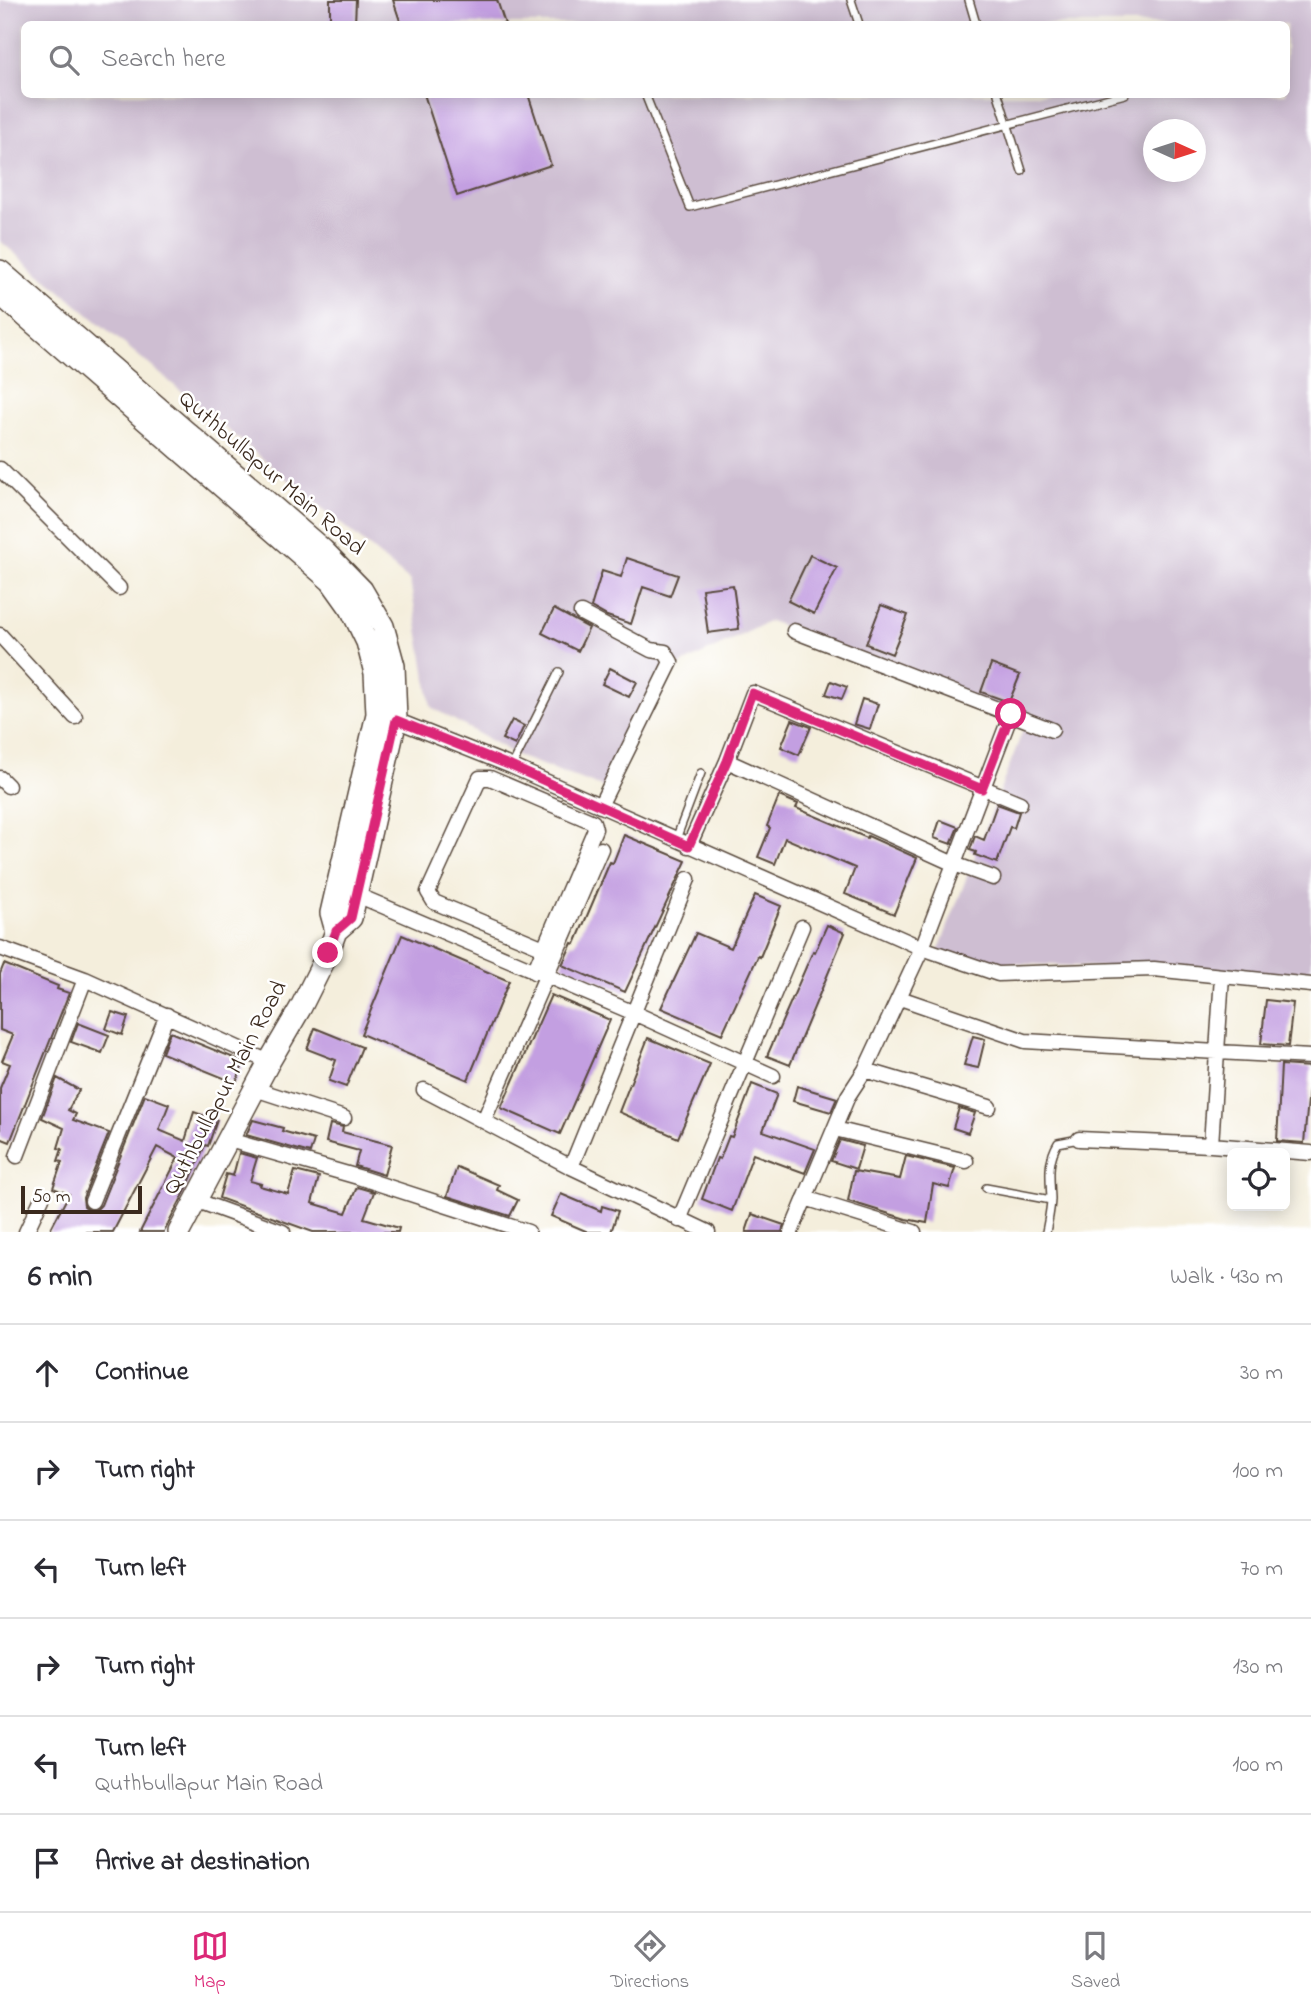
<!DOCTYPE html>
<meta charset="utf-8">
<style>
:root{--surface:#fff;--page:#f2f2f3;--text:#2b2b33;--muted:#7c7c81;--line:#e1e1e2;--accent:#db2777}
body{margin:0;font-family:"Indie Flower",sans-serif;background:var(--page);color:var(--text)}
.controls{position:absolute;right:21px;bottom:21px;display:grid;overflow:hidden;border-radius:10px;box-shadow:0 4px 18px #0003}
.controls button{width:63px;height:63px;display:grid;place-items:center;padding:0;border:0;border-bottom:2px solid var(--line);background:var(--surface);color:var(--text);font:35px sans-serif}
.compass{position:absolute;left:1143px;top:119px;width:63px;height:63px;border-radius:50%;background:var(--surface);box-shadow:0 4px 18px #0003;rotate:93deg}
.scale{position:absolute;left:21px;bottom:18px;width:121px;box-sizing:border-box;padding-left:7px;border:4px solid #3b2a1e;border-top:0;font-size:19px;line-height:24px;white-space:nowrap;color:#3b2a1e;-webkit-text-stroke:5px #fff;paint-order:stroke}
.stop{position:absolute;width:21px;height:21px;margin:-16px;border:5px solid #db2777;border-radius:50%;background:#fff}
.stop.end{background:#db2777;border-color:#fff;box-shadow:0 2px 7px #0008}
.list{margin:0;padding:0;list-style:none}
h2{display:flex;justify-content:space-between;align-items:center;height:91px;margin:0;padding:0 28px;font-size:30px}
h2 small{font-size:23px;font-weight:400;color:var(--muted)}
.list li{display:grid;grid-template-columns:46px 1fr auto;gap:21px;align-items:center;box-sizing:border-box;height:98px;padding:0 28px;border-top:2px solid var(--line)}
.list b{display:block;font-size:26px;white-space:nowrap}
.list p{margin:0;font-size:23px;white-space:nowrap;color:var(--muted)}
.list em{font-size:23px;font-style:normal;color:var(--muted)}
.icon{flex:none;width:38px;height:38px;fill:none;stroke:currentColor;stroke-width:2;stroke-linecap:round;stroke-linejoin:round}
.map{position:relative;flex:none;width:1311px;height:1232px;overflow:hidden}
.search{position:absolute;background:var(--surface);box-shadow:0 4px 18px #0003;left:21px;right:21px;top:21px;height:77px;display:flex;align-items:center;gap:18px;box-sizing:border-box;padding:0 24px;border-radius:10px;color:var(--muted);font-size:26px}
.sheet{height:679px;background:var(--surface)}
nav{display:flex;justify-content:space-around;align-items:center;box-sizing:border-box;height:98px;border-top:2px solid var(--line);background:var(--surface);font-size:19px;color:var(--muted)}
nav a{display:grid;justify-items:center;gap:4px}
nav .on{color:var(--accent)}
.map>svg:first-child{display:block}
</style>
<div class="map">
<svg width="1311" height="1232" viewBox="0 0 1311 1232">
<rect width="100%" height="100%" fill="#fff"/>
<filter id="ink" filterUnits="userSpaceOnUse"><feTurbulence type="fractalNoise" baseFrequency=".0143" numOctaves="2"/><feDisplacementMap in="SourceGraphic" scale="14" xChannelSelector="R" yChannelSelector="G"/><feConvolveMatrix kernelMatrix="1 2 1 2 8 2 1 2 1" color-interpolation-filters="sRGB"/></filter>
<filter id="wash" filterUnits="userSpaceOnUse"><feTurbulence type="fractalNoise" baseFrequency=".00686" numOctaves="4" result="noise"/><feDisplacementMap in="SourceGraphic" scale="28" xChannelSelector="R" yChannelSelector="G"/><feGaussianBlur stdDeviation="1.57" result="paint"/><feColorMatrix in="noise" values="0 0 0 0 0 0 0 0 0 0 0 0 0 0 0 0 0 1.4 0 .05"/><feComposite in="paint" operator="in"/></filter>
<g filter="url(#wash)">
<rect width="100%" height="100%" fill="#f4eedc"/>
<path fill="#cebed2" fill-rule="evenodd" d="M 0,0 L 1311,0 L 1311,976 L 935,960 L 1025,725 L 770,621 L 678,666 L 605,788 L 520,757 L 431,707 L 410,581 L 0,241 ZM 24,24 L 1286,24 L 1286,94 L 24,94 ZM 1154,130 L 1196,130 L 1196,172 L 1154,172 Z"/>
<g id="blocks">
<path fill="#c39fe1" d="M 330,0 L 356,0 L 355,24 L 330,24 Z
M 393,0 L 497,0 L 505,24 L 401,24 Z
M 424,94 L 528,94 L 551,165 L 457,196 Z
M 810,555 L 837,568 L 814,614 L 788,601 Z
M 627,558 L 678,575 L 670,596 L 643,587 L 631,624 L 607,616 L 591,607 L 602,571 L 621,577 Z
M 733,585 L 739,629 L 708,633 L 702,589 Z
M 881,605 L 908,615 L 892,654 L 866,644 Z
M 554,609 L 589,628 L 578,651 L 542,633 Z
M 991,664 L 1020,675 L 1009,702 L 981,692 Z
M 610,668 L 637,682 L 629,697 L 602,684 Z
M 831,681 L 847,687 L 842,699 L 826,694 Z
M 862,699 L 878,704 L 870,729 L 854,724 Z
M 512,720 L 524,726 L 515,745 L 502,739 Z
M 792,720 L 811,727 L 799,755 L 781,747 Z
M 779,796 L 798,804 L 796,808 L 867,838 L 868,836 L 917,858 L 894,914 L 845,894 L 855,868 L 785,838 L 775,864 L 758,857 L 770,828 L 767,826 Z
M 997,804 L 1019,812 L 1014,828 L 1010,827 L 997,863 L 975,855 L 976,852 L 970,850 L 975,836 L 984,840 Z
M 940,820 L 958,827 L 951,844 L 934,838 Z
M 624,835 L 686,861 L 625,992 L 562,965 L 572,943 L 575,944 L 610,862 L 613,863 Z
M 755,895 L 781,906 L 760,957 L 758,956 L 722,1034 L 661,1008 L 696,933 L 731,948 Z
M 827,925 L 845,933 L 790,1065 L 767,1056 L 813,951 L 815,952 Z
M 402,935 L 509,981 L 468,1080 L 361,1034 Z
M 4,964 L 58,986 L 57,989 L 69,993 L 10,1142 L 0,1138 L 0,1088 L 10,1064 L 2,1061 L 13,1035 L 0,1030 L 0,974 Z
M 551,995 L 610,1020 L 560,1134 L 501,1108 Z
M 1266,1000 L 1293,1003 L 1288,1046 L 1261,1044 Z
M 112,1012 L 128,1017 L 122,1035 L 106,1029 Z
M 78,1023 L 109,1035 L 102,1053 L 71,1042 Z
M 315,1028 L 362,1047 L 346,1087 L 329,1081 L 336,1060 L 307,1049 Z
M 170,1032 L 244,1062 L 236,1083 L 162,1053 Z
M 973,1036 L 985,1039 L 978,1068 L 964,1065 Z
M 648,1038 L 710,1064 L 678,1138 L 619,1112 Z
M 1281,1065 L 1311,1067 L 1304,1143 L 1277,1141 Z
M 57,1078 L 79,1090 L 68,1110 L 76,1114 L 73,1120 L 109,1133 L 83,1198 L 84,1206 L 89,1210 L 97,1209 L 101,1205 L 145,1095 L 169,1104 L 159,1130 L 185,1141 L 194,1112 L 217,1120 L 208,1146 L 205,1145 L 186,1190 L 164,1232 L 140,1232 L 178,1158 L 157,1147 L 113,1232 L 49,1232 L 69,1194 L 53,1188 L 62,1162 L 58,1161 L 62,1149 L 58,1148 L 64,1128 L 42,1118 Z
M 752,1084 L 777,1094 L 763,1131 L 815,1149 L 805,1173 L 753,1154 L 732,1211 L 702,1199 L 717,1158 L 720,1159 L 729,1136 L 732,1137 Z
M 797,1086 L 837,1098 L 831,1112 L 793,1101 Z
M 959,1108 L 975,1113 L 968,1133 L 953,1128 Z
M 253,1120 L 283,1128 L 282,1131 L 314,1140 L 310,1153 L 246,1135 Z
M 330,1124 L 343,1127 L 342,1132 L 392,1145 L 384,1175 L 355,1166 L 359,1151 L 326,1142 Z
M 840,1140 L 863,1146 L 856,1169 L 831,1161 Z
M 239,1153 L 257,1158 L 250,1181 L 261,1184 L 260,1186 L 288,1194 L 295,1171 L 319,1177 L 312,1203 L 346,1213 L 357,1187 L 374,1192 L 364,1218 L 399,1228 L 398,1232 L 313,1232 L 219,1198 L 226,1174 L 233,1176 Z
M 906,1156 L 955,1168 L 949,1188 L 933,1184 L 927,1223 L 906,1219 L 848,1201 L 854,1171 L 900,1179 Z
M 457,1167 L 499,1185 L 497,1190 L 518,1200 L 510,1216 L 447,1196 Z
M 561,1194 L 601,1211 L 602,1206 L 618,1211 L 611,1232 L 588,1232 L 551,1216 Z
M 752,1214 L 784,1225 L 782,1232 L 746,1232 Z"/>
</g>
</g>
<g filter="url(#ink)">
<use href="#blocks" fill-opacity="0" stroke="#57473a" stroke-width="2"/>
<g fill="none" stroke-linecap="round" stroke-linejoin="round">
<defs>
<path id="lane" d="M 851,0 L 859,24
M 969,0 L 976,24
M 645,94 L 690,207 L 1125,94
M 998,94 L 1022,171
M 512,766 L 559,672
M 676,839 L 701,773
M 986,1188 L 1051,1200
M 1046,1232 C 1048,1221 1051,1209 1051,1198 C 1050,1178 1047,1161 1058,1143 L 1079,1139"/>
<path id="street" d="M 0,469 L 119,588
M 581,613 L 651,650 L 665,652 L 671,662 L 600,806
M 794,631 L 1052,730
M 0,635 L 75,717
M 388,717 L 511,766 L 922,948 L 998,974 L 1154,969 L 1311,985
M 727,761 L 954,864 L 993,878
M 0,778 L 8,786
M 689,846 L 727,761 L 753,693 L 1020,803
M 357,895 L 634,1013 L 773,1076
M 0,948 L 85,979 L 269,1062
M 534,972 L 544,948 L 595,829 L 593,822 L 490,778 L 480,778 L 428,892 L 434,902 L 544,948
M 1222,976 L 1217,1052 L 1311,1057
M 900,998 L 1025,1041 L 1217,1052 L 1211,1145 L 1311,1153
M 865,1070 L 989,1107
M 255,1089 L 344,1118
M 424,1090 L 571,1167 L 708,1232
M 484,1120 L 601,849
M 835,1129 L 966,1161
M 1079,1139 L 1211,1145
M 229,1140 L 358,1177 L 528,1232
M 17,1156 L 85,979
M 571,1167 L 688,879
M 805,1198 L 914,1232
M 195,1200 L 283,1232
M 92,1201 L 167,1015
M 679,1220 L 802,927
M 26,1232 L 42,1198
M 791,1232 L 848,1096 L 865,1070 L 922,948 L 1011,714"/>
<path id="secondary" d="M 0,271 L 323,550 L 362,590 L 383,626 L 394,666 L 396,720 L 351,918 L 336,931 L 328,953 L 301,1007 L 269,1062 L 179,1232
M 0,294 L 331,581 L 351,609 L 367,642 L 375,673 L 377,714 L 331,913 L 336,931"/>
</defs>
<use href="#lane" stroke="#57473a" stroke-width="10"/>
<use href="#street" stroke="#57473a" stroke-width="17"/>
<use href="#secondary" stroke="#57473a" stroke-width="24"/>
<use href="#lane" stroke="#fff" stroke-width="7"/>
<use href="#street" stroke="#fff" stroke-width="14"/>
<use href="#secondary" stroke="#fff" stroke-width="21"/>
</g>
</g>
<g fill="none" stroke-linecap="round" stroke-linejoin="round" filter="url(#ink)">
<path stroke="#db2777" stroke-width="9" d="M 328,953 L 336,931 L 351,918 L 396,720 L 511,766 L 689,846 L 727,761 L 752,693 L 982,789 L 1011,714"/>
</g>
<g text-anchor="middle" dominant-baseline="central" stroke-width="5" stroke-linejoin="round" paint-order="stroke">
<g font-size="24" fill="#3b2a1e" stroke="#fff">
<text transform="translate(271 474) rotate(41)">Quthbullapur Main Road</text>
<text transform="translate(226 1088) rotate(-62)">Quthbullapur Main Road</text>
</g>
</g>
</svg>
<div class="controls">
<button><svg class="icon" aria-label="locate" viewBox="0 0 24 24"><circle cx="12" cy="12" r="6"/><path d="M12 2v4M12 18v4M2 12h4M18 12h4"/></svg></button>
</div>
<svg class="compass" viewBox="-18 -18 36 36"><path d="M0-13l5 13h-10z" fill="#e53935"/><path d="M0 13l5-13h-10z" fill="#7c7c81"/></svg>
<div class="scale">50 m</div>
<div class="stop" style="left:1011px;top:714px"></div>
<div class="stop end" style="left:328px;top:953px"></div>
<div class="search"><svg class="icon" aria-label="search" viewBox="0 0 24 24"><circle cx="10" cy="10" r="6"/><path d="M15 15l6 6"/></svg>Search here</div>
</div>
<section class="sheet">
<h2>6 min<small>Walk · 430 m</small></h2>
<ul class="list">
<li><svg class="icon" aria-label="ahead" viewBox="0 0 24 24"><path d="M12 20V5M6 11l6-6 6 6"/></svg><div><b>Continue</b></div><em>30 m</em></li>
<li><svg class="icon" aria-label="right" viewBox="0 0 24 24"><path d="M7 20v-9h11M14 6l5 5-5 5"/></svg><div><b>Turn right</b></div><em>100 m</em></li>
<li><svg class="icon" aria-label="left" viewBox="0 0 24 24"><path d="M17 20v-9H6M10 6l-5 5 5 5"/></svg><div><b>Turn left</b></div><em>70 m</em></li>
<li><svg class="icon" aria-label="right" viewBox="0 0 24 24"><path d="M7 20v-9h11M14 6l5 5-5 5"/></svg><div><b>Turn right</b></div><em>130 m</em></li>
<li><svg class="icon" aria-label="left" viewBox="0 0 24 24"><path d="M17 20v-9H6M10 6l-5 5 5 5"/></svg><div><b>Turn left</b><p>Quthbullapur Main Road</p></div><em>100 m</em></li>
<li><svg class="icon" aria-label="arrive" viewBox="0 0 24 24"><path d="M6 21V4h12l-3 4 3 4H6"/></svg><div><b>Arrive at destination</b></div></li>
</ul>
</section>
<nav>
<a class="on"><svg class="icon" aria-label="map" viewBox="0 0 24 24"><path d="M3 6l6-2 6 2 6-2v14l-6 2-6-2-6 2zM9 4v14M15 6v14"/></svg>Map</a>
<a><svg class="icon" aria-label="directions" viewBox="0 0 24 24"><path d="M12 3l9 9-9 9-9-9zM9 14v-3h6M13 9l2 2-2 2"/></svg>Directions</a>
<a><svg class="icon" aria-label="saved" viewBox="0 0 24 24"><path d="M7 4h10v16l-5-4-5 4z"/></svg>Saved</a>
</nav>
